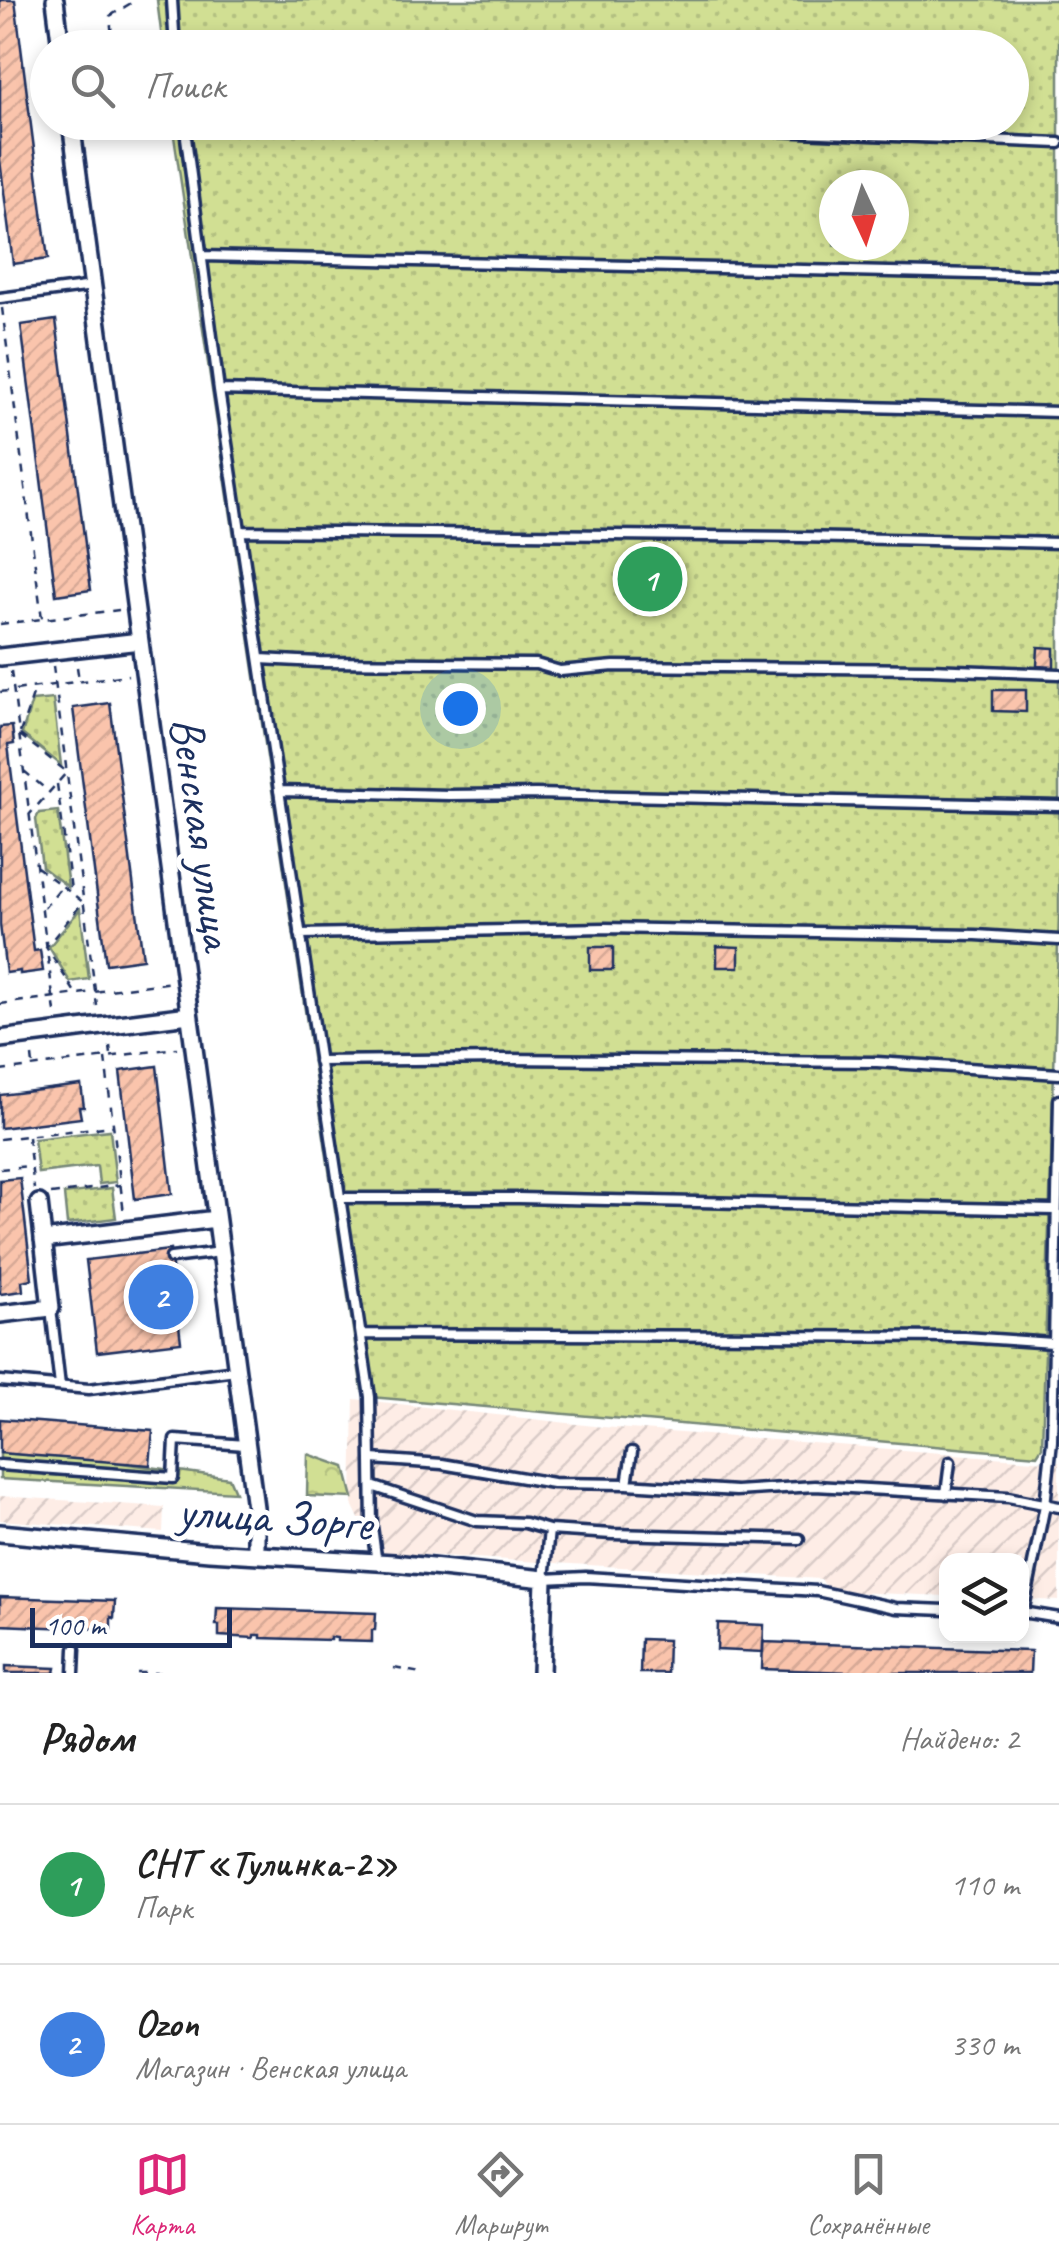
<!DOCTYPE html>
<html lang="ru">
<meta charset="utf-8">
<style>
:root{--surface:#fff;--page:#f2f2f2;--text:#222;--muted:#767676;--line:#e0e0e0;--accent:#db2777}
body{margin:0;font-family:Caveat,sans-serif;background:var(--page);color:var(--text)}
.controls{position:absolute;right:30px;bottom:30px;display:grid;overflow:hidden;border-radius:20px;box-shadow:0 5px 15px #0003}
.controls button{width:90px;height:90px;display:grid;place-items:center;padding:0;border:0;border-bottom:2px solid var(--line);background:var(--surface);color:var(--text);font:50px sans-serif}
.compass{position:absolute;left:819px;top:170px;width:90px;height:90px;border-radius:50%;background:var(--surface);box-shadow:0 5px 15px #0003;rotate:176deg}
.scale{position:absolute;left:30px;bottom:25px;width:202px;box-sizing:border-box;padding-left:10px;border:5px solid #1b2f5e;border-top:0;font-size:28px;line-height:35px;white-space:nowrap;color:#1b2f5e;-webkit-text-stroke:8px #fff;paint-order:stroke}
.you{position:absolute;left:460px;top:708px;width:35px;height:35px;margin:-25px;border:8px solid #fff;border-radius:50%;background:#1a73e8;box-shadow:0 0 0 15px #1a73e833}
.badge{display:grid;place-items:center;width:65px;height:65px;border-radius:50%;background:var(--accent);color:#fff;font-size:32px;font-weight:700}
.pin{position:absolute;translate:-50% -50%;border:5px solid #fff;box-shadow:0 2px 10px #0006}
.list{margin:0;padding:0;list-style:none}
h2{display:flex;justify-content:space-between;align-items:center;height:130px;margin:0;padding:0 40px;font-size:42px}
h2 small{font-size:32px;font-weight:400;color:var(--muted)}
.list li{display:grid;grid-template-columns:65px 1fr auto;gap:30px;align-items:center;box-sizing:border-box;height:160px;padding:0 40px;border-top:2px solid var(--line)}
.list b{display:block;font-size:38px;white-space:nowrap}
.list p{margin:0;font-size:32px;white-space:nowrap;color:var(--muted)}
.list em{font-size:32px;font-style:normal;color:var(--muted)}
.icon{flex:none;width:55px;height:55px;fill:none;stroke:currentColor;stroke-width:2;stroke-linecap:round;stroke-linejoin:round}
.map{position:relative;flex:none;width:1059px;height:1673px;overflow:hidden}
.search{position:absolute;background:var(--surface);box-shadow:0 5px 15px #0003;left:30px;right:30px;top:30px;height:110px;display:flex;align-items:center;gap:25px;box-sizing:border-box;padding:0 35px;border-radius:55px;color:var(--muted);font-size:38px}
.sheet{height:450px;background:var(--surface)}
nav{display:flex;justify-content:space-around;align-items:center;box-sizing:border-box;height:140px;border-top:2px solid var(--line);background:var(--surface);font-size:28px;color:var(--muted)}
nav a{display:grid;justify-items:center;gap:5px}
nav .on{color:var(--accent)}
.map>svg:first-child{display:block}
</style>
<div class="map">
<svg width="1059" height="1673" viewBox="0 0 1059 1673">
<defs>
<pattern id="industrial-furrows" width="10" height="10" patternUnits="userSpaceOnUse" patternTransform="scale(2.5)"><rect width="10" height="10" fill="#feede6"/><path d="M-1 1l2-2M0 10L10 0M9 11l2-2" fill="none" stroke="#d9ccc8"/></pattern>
<pattern id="forest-crowns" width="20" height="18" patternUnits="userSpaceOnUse" patternTransform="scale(2.5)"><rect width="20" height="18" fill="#d1df93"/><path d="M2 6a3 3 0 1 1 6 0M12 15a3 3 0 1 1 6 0" fill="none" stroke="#b3c081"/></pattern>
<pattern id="park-dots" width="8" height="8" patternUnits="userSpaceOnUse" patternTransform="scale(2.5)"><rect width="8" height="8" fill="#d1df93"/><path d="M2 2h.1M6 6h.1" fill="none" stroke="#b3c081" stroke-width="1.8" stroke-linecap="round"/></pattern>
<pattern id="building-hatch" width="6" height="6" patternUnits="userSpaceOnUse" patternTransform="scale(2.5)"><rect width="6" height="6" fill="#fac4ac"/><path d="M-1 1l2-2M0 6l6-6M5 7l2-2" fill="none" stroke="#d6a996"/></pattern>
</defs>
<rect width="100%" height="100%" fill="#fff"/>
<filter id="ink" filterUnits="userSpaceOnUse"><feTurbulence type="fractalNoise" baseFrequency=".01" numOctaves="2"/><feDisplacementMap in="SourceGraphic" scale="20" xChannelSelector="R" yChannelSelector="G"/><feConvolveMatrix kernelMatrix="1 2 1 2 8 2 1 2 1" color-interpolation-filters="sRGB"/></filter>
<g filter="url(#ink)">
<path fill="url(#industrial-furrows)" d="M 354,1399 L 603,1427 L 1059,1462 L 1059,1601 L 1022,1599 L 1022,1560 L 946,1560 L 946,1596 L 829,1591 L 821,1579 L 375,1552 L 352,1504 Z
M 0,1496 L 164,1507 L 163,1532 L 0,1520 Z"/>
<path fill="url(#forest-crowns)" stroke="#768778" stroke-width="2.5" d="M 0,1452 L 100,1460 L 229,1478 L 235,1492 L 0,1479 Z
M 308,1454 L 345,1467 L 353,1498 L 307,1496 Z"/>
<path fill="url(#park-dots)" stroke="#768778" stroke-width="2.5" fill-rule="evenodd" d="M 157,0 L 1059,0 L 1059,913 L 1042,1447 L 1037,1455 L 382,1398 L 370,1397 L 362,1390 L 172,123 L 1012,122 L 1012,48 L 163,47 ZM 834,185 L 894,185 L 894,245 L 834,245 Z
M 53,699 L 61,765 L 22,734 L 32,701 Z
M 58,811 L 68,887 L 42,867 L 36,819 L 39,813 Z
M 80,909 L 89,979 L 70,982 L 49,947 Z
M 110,1130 L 116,1182 L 99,1184 L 97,1166 L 38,1173 L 34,1139 Z
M 112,1188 L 116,1218 L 67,1224 L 64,1194 Z"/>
<path fill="url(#building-hatch)" stroke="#1b2f5e" stroke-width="2.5" d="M 0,0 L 15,0 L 48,259 L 13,264 L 0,160 Z
M 56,320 L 91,590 L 56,595 L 21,325 Z
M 1038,647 L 1054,648 L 1054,667 L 1037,666 Z
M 993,690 L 1026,690 L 1026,712 L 993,711 Z
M 110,703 L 143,959 L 106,964 L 73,708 Z
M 12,726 L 14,744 L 8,745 L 34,951 L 40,950 L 43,971 L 20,974 L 20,971 L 6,973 L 0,925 L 0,727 Z
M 717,946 L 739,947 L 739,967 L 717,967 Z
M 590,947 L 613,947 L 613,970 L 590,970 Z
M 157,1066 L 172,1194 L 135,1199 L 120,1071 Z
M 81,1085 L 84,1107 L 79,1107 L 81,1118 L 0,1128 L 0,1095 Z
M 20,1178 L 32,1279 L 22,1281 L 23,1291 L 0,1294 L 0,1180 Z
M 170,1250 L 181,1342 L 97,1352 L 86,1260 Z
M 0,1419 L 153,1431 L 150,1465 L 0,1453 Z
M 0,1597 L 115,1601 L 114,1618 L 111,1617 L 111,1629 L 76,1628 L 76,1625 L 69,1625 L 69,1628 L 0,1625 Z
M 217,1608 L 376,1613 L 375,1630 L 372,1630 L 372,1642 L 337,1641 L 337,1638 L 330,1637 L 330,1640 L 261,1638 L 261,1635 L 254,1635 L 254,1638 L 219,1636 L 219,1625 L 216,1625 Z
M 718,1623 L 764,1625 L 763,1652 L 717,1650 Z
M 641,1639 L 668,1640 L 667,1673 L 640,1673 Z
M 763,1642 L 1031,1651 L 1030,1673 L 879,1673 L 762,1669 Z
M 6,1666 L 56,1668 L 55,1673 L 6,1673 Z"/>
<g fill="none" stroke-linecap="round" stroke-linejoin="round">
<defs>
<path id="lane" d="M 172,0 L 175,48
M 184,122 L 219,390 L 370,1397 L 372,1526 L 377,1564
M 281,122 L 705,128 L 1059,143
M 202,256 L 1059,276
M 0,298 L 93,286
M 219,390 L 1059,412
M 240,531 L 801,537 L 1059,543
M 260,659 L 319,662 L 536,664 L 560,671 L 614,666 L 930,669 L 1059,674
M 279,791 L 449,795 L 536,794 L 1059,806
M 300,934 L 605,928 L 976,935 L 1059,940
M 319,1061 L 504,1059 L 877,1062 L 1059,1074
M 340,1198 L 519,1198 L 1055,1210
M 171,1258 L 221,1252
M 51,1308 L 60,1386
M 361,1334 L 965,1337 L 1053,1343
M 0,1381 L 89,1389 L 236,1370
M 372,1459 L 442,1464 L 553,1483 L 627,1484 L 736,1491 L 815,1486 L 1008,1497 L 1059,1507
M 0,1465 L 173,1478 L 175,1440 L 246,1445
M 627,1484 L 632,1452
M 372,1486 L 477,1521 L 525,1523 L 549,1530 L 544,1579 L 586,1577 L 817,1591 L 896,1608 L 946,1610
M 946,1494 L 950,1462
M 549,1530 L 612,1534 L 799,1539
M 1022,1612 L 1059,1618
M 1023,1613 L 1045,1505 L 1052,1441 L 1059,1100
M 74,1673 L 75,1649"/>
<path id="street" d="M 55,0 L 61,48
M 71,122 L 256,1515 L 256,1554
M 0,657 L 140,641
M 0,1039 L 189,1015
M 43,1240 L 216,1219
M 0,1314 L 51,1308 L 39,1203
M 0,1533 L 209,1552 L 394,1563 L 544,1579 L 541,1673"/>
</defs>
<use href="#lane" stroke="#1b2f5e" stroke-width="15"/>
<use href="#street" stroke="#1b2f5e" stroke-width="22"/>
<path stroke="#1b2f5e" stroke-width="2.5" stroke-dasharray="8 8" stroke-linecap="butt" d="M 113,48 L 110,16 L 136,0
M 121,122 L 122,132 L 175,123
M 2,308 L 42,619
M 0,624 L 119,610
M 53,666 L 97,1006
M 77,667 L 79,680
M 11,671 L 55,1012
M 0,692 L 128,675
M 20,733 L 35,689
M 20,735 L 67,772 L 29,815
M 24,771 L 48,791
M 57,784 L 71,890
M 37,867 L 83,902 L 46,947 L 76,994
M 44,908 L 61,887
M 0,1004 L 172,982
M 110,1046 L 111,1055
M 32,1056 L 33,1065
M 105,1058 L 124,1214
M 0,1071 L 177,1048
M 28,1137 L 34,1189
M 0,1139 L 112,1126
M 0,1169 L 28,1166
M 51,1194 L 121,1185
M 394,1668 L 421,1673
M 137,1673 L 164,1673"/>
<use href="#lane" stroke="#fff" stroke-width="8"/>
<use href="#street" stroke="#fff" stroke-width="15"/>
</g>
</g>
<g text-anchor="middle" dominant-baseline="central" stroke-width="10" stroke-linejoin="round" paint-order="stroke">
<g font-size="48" fill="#1b2f5e" stroke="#fff">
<text transform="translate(203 833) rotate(82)">Венская улица</text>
<text transform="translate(275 1517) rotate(4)">улица Зорге</text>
</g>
</g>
</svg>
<div class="controls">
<button><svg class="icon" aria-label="layers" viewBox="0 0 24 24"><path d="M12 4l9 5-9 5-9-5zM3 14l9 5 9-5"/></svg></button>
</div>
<svg class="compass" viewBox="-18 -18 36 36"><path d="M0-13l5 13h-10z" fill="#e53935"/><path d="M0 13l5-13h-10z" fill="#767676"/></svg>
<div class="scale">100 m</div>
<div class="you"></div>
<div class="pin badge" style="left:650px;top:579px;background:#2e9e5b">1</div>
<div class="pin badge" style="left:161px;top:1297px;background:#3f7fe0">2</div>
<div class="search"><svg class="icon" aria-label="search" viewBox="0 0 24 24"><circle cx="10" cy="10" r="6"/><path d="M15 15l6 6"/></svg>Поиск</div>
</div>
<section class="sheet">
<h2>Рядом<small>Найдено: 2</small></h2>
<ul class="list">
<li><span class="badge" style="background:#2e9e5b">1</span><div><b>СНТ «Тулинка-2»</b><p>Парк</p></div><em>110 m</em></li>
<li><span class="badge" style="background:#3f7fe0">2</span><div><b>Ozon</b><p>Магазин · Венская улица</p></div><em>330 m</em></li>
</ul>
</section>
<nav>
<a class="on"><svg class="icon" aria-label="map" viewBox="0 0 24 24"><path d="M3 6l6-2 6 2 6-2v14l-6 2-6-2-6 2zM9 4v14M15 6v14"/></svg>Карта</a>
<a><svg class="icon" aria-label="directions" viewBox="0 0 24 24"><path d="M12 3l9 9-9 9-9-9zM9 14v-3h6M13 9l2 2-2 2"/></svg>Маршрут</a>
<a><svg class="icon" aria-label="saved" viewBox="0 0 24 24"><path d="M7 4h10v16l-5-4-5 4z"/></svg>Сохранённые</a>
</nav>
